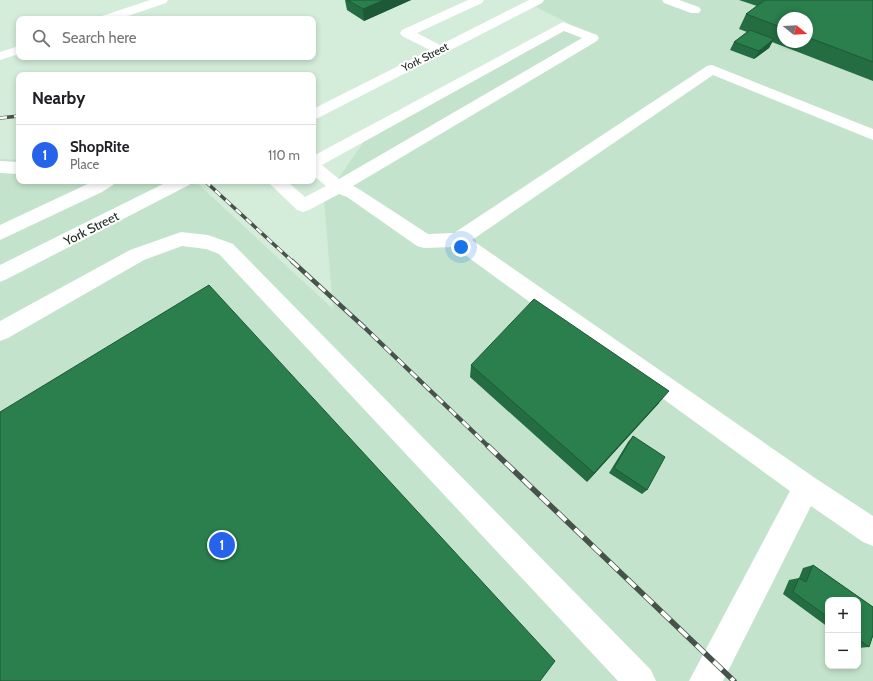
<!DOCTYPE html>
<meta charset="utf-8">
<style>
:root{--surface:#fff;--page:#f6f6f6;--text:#202124;--muted:#757577;--line:#e0e0e0;--accent:#2563eb}
body{margin:0;font-family:Cabin,sans-serif;background:var(--page);color:var(--text)}
.controls{position:absolute;right:12px;bottom:12px;display:grid;overflow:hidden;border-radius:8px;box-shadow:0 2px 6px #0003}
.controls button{width:36px;height:36px;display:grid;place-items:center;padding:0;border:0;border-bottom:1px solid var(--line);background:var(--surface);color:var(--text);font:20px sans-serif}
.compass{position:absolute;left:777px;top:12px;width:36px;height:36px;border-radius:50%;background:var(--surface);box-shadow:0 2px 6px #0003;rotate:108deg}
.you{position:absolute;left:461px;top:247px;width:14px;height:14px;margin:-10px;border:3px solid #fff;border-radius:50%;background:#1a73e8;box-shadow:0 0 0 6px #1a73e833}
.badge{display:grid;place-items:center;width:26px;height:26px;border-radius:50%;background:var(--accent);color:#fff;font-size:13px;font-weight:700}
.pin{position:absolute;translate:-50% -50%;border:2px solid #fff;box-shadow:0 1px 4px #0006}
.list{margin:0;padding:0;list-style:none}
h2{display:flex;justify-content:space-between;align-items:center;height:52px;margin:0;padding:0 16px;font-size:17px}
h2 small{font-size:13px;font-weight:400;color:var(--muted)}
.list li{display:grid;grid-template-columns:26px 1fr auto;gap:12px;align-items:center;box-sizing:border-box;height:60px;padding:0 16px;border-top:1px solid var(--line)}
.list b{display:block;font-size:15px;white-space:nowrap}
.list p{margin:0;font-size:13px;white-space:nowrap;color:var(--muted)}
.list em{font-size:13px;font-style:normal;color:var(--muted)}
.icon{flex:none;width:22px;height:22px;fill:none;stroke:currentColor;stroke-width:2;stroke-linecap:round;stroke-linejoin:round}
.map{position:relative;flex:none;width:873px;height:681px;overflow:hidden}
.search{position:absolute;background:var(--surface);box-shadow:0 2px 6px #0003;left:16px;top:16px;width:300px;height:44px;display:flex;align-items:center;gap:10px;box-sizing:border-box;padding:0 14px;border-radius:8px;color:var(--muted);font-size:15px}
.panel{position:absolute;background:var(--surface);box-shadow:0 2px 6px #0003;left:16px;top:72px;width:300px;height:112px;border-radius:8px}
.map>svg:first-child{display:block}
</style>
<div class="map">
<svg width="873" height="681" viewBox="0 0 873 681">
<rect width="100%" height="100%" fill="#d4ecda"/>
<path fill="#c4e3cc" fill-rule="evenodd" d="M 542,0 L 873,0 L 873,681 L 0,681 L 0,159 L 19,160 L 19,181 L 195,181 L 333,309 L 324,199 L 379,120 L 570,24 L 532,5 ZM 783,18 L 807,18 L 807,42 L 783,42 ZM 828,600 L 858,600 L 858,666 L 828,666 Z"/>
<g fill="none" stroke-linecap="round" stroke-linejoin="round">
<path fill="#fff" fill-rule="evenodd" d="M 150,0 L 168,0 L 166,3 L 119,19 L 101,19 L 102,16 Z
M 468,0 L 484,0 L 482,3 L 417,33 L 440,45 L 529,0 L 544,0 L 542,3 L 318,118 L 313,120 L 313,109 L 430,50 L 402,36 L 400,33 L 402,30 Z
M 662,0 L 679,0 L 699,7 L 701,10 L 699,13 L 691,13 L 664,3 Z
M 563,22 L 597,35 L 599,38 L 597,41 L 353,186 L 359,189 L 428,234 L 454,233 L 707,66 L 712,65 L 873,129 L 873,140 L 713,75 L 472,240 L 815,478 L 873,516 L 873,546 L 863,542 L 811,506 L 723,681 L 689,681 L 790,491 L 454,247 L 424,248 L 417,246 L 347,197 L 339,194 L 309,210 L 303,212 L 297,210 L 269,183 L 270,181 L 291,181 L 289,183 L 305,197 L 326,186 L 313,175 L 313,156 ZM 564,31 L 582,38 L 339,179 L 322,165 Z
M 19,46 L 19,54 L 0,60 L 0,52 Z
M 0,161 L 19,162 L 19,174 L 0,173 Z
M 94,181 L 116,181 L 113,185 L 102,192 L 0,240 L 0,225 Z
M 169,181 L 192,181 L 189,185 L 7,279 L 0,282 L 0,265 Z
M 181,232 L 208,235 L 233,244 L 651,670 L 656,681 L 618,681 L 219,254 L 206,249 L 182,246 L 144,260 L 8,338 L 0,341 L 0,321 L 130,250 Z"/>
<defs>
<path id="rail-far2" d="M 0,118 L 19,116
M 205,181 L 293,262"/>
<path id="rail-far1" d="M 292,261 L 364,327 L 489,447"/>
<path id="rail" d="M 488,446 L 734,681"/>
</defs>
<use href="#rail-far2" stroke="#47534a" stroke-width="3.5"/>
<use href="#rail-far1" stroke="#47534a" stroke-width="4.5"/>
<use href="#rail" stroke="#47534a" stroke-width="5.5"/>
<use href="#rail-far2" stroke="#fff" stroke-width="2.5" stroke-dasharray="7" stroke-linecap="butt"/>
<use href="#rail-far1" stroke="#fff" stroke-width="3" stroke-dasharray="9" stroke-linecap="butt"/>
<use href="#rail" stroke="#fff" stroke-width="4" stroke-dasharray="12" stroke-linecap="butt"/>
</g>
<path fill="#246d42" fill-rule="evenodd" d="M 345,0 L 411,0 L 364,21 L 347,10 Z
M 739,0 L 873,0 L 873,81 L 772,42 L 769,48 L 754,59 L 730,50 L 734,42 L 747,32 L 739,29 L 746,14 L 757,6 ZM 783,18 L 807,18 L 807,42 L 783,42 Z
M 471,365 L 659,403 L 587,482 L 470,377 Z
M 633,436 L 647,490 L 642,494 L 609,473 L 628,442 Z
M 813,565 L 873,607 L 873,635 L 869,647 L 858,648 L 858,600 L 828,600 L 828,627 L 783,594 L 789,580 L 799,578 L 803,568 Z"/>
<path fill="#1d5936" d="M 384,0 L 411,0 L 364,21 L 363,9 Z
M 774,39 L 769,48 L 754,59 L 759,51 Z
M 669,391 L 659,403 L 587,482 L 594,473 Z"/>
<path fill="#2a7f4d" stroke="#1d5936" d="M 347,0 L 384,0 L 363,9 Z
M 765,0 L 873,0 L 873,62 L 807,37 L 807,18 L 783,18 L 783,28 L 746,14 Z
M 750,30 L 774,39 L 759,51 L 734,42 Z
M 209,285 L 555,661 L 540,681 L 0,681 L 0,412 Z
M 534,299 L 669,391 L 594,473 L 471,365 Z
M 633,436 L 665,457 L 647,490 L 614,468 Z
M 813,565 L 873,607 L 873,635 L 869,647 L 858,639 L 858,600 L 828,600 L 828,617 L 793,592 L 799,578 L 806,582 Z"/>
<g text-anchor="middle" dominant-baseline="central" stroke-width="4" stroke-linejoin="round" paint-order="stroke">
<g font-size="11" fill="#212a23" stroke="#fff">
<text transform="translate(425 57) rotate(-27)">York Street</text>
</g>
<g font-size="13" fill="#212a23" stroke="#fff">
<text transform="translate(91 228) rotate(-27)">York Street</text>
</g>
</g>
</svg>
<div class="controls">
<button>+</button>
<button>−</button>
</div>
<svg class="compass" viewBox="-18 -18 36 36"><path d="M0-13l5 13h-10z" fill="#e53935"/><path d="M0 13l5-13h-10z" fill="#757577"/></svg>
<div class="you"></div>
<div class="pin badge" style="left:222px;top:545px">1</div>
<div class="search"><svg class="icon" aria-label="search" viewBox="0 0 24 24"><circle cx="10" cy="10" r="6"/><path d="M15 15l6 6"/></svg>Search here</div>
<section class="panel">
<h2>Nearby<small></small></h2>
<ul class="list">
<li><span class="badge">1</span><div><b>ShopRite</b><p>Place</p></div><em>110 m</em></li>
</ul>
</section>
</div>
